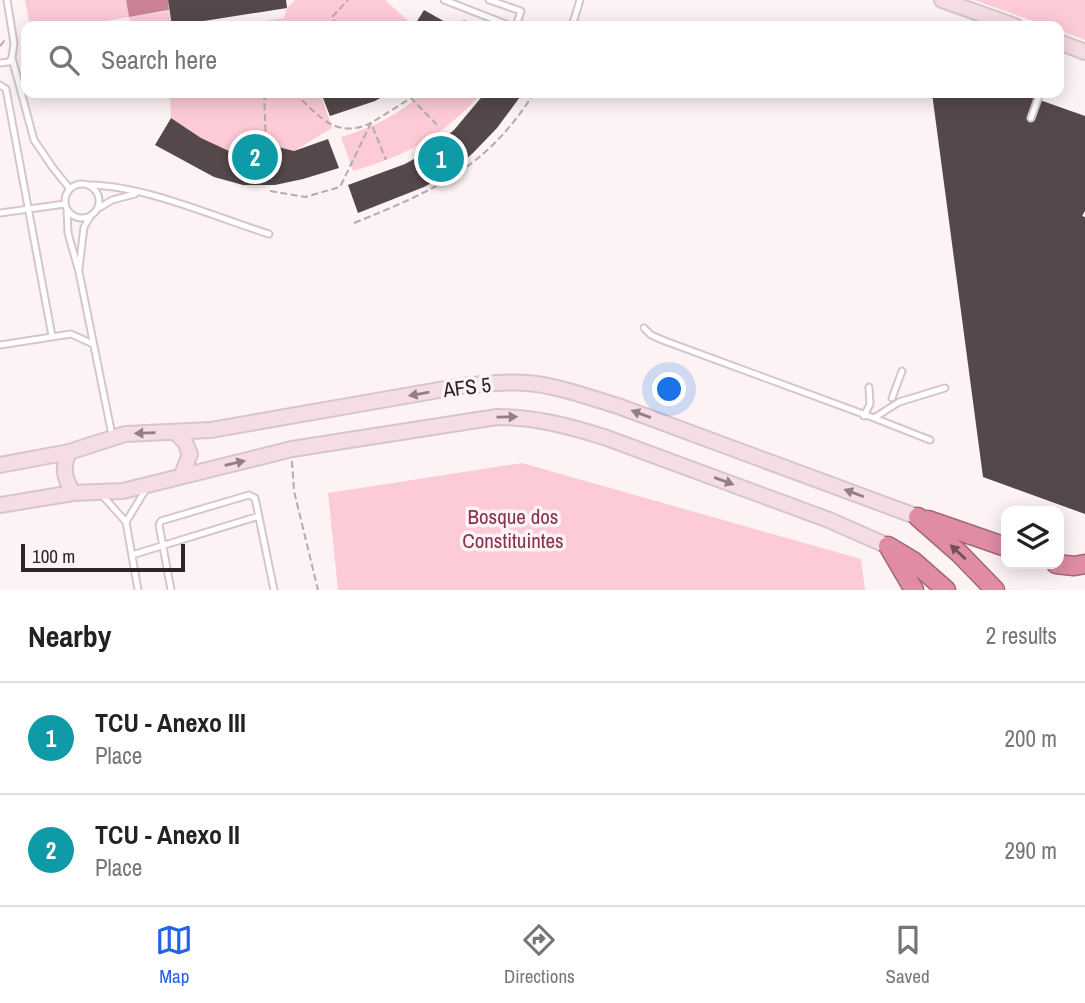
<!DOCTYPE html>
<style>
:root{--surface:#fff;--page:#f6f6f6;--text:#222;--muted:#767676;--line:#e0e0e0;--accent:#2563eb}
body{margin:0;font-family:"Archivo Narrow",sans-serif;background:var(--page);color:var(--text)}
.controls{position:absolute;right:21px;bottom:21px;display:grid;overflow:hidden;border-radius:14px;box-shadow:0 4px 18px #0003}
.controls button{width:63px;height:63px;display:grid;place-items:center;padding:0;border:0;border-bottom:2px solid var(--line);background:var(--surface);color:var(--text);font:35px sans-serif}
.scale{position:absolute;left:21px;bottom:18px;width:164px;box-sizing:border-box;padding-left:7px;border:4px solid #2c2627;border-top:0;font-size:19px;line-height:24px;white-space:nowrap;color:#2c2627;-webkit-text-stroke:5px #fdf3f5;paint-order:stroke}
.you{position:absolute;left:670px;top:390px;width:24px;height:24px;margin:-18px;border:5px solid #fff;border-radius:50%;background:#1a73e8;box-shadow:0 0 0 10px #1a73e833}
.badge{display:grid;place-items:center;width:46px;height:46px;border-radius:50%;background:var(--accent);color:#fff;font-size:23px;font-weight:700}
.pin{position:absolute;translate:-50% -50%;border:4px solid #fff;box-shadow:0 2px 7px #0006}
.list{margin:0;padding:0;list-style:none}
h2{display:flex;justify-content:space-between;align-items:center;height:91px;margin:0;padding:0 28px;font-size:30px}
h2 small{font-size:23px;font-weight:400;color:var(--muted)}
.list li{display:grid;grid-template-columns:46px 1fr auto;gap:21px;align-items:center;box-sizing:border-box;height:112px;padding:0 28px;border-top:2px solid var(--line)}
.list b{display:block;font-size:26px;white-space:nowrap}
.list p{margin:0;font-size:23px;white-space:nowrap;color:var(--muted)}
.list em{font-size:23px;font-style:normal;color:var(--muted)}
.icon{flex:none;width:38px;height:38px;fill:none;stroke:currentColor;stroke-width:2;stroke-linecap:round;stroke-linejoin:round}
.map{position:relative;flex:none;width:1085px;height:590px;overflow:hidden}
.search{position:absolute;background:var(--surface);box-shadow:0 4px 18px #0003;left:21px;right:21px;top:21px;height:77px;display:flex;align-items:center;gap:18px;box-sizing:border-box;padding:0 24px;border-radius:14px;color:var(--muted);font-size:26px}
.sheet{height:315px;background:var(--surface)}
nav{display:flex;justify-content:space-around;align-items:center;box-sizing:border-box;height:98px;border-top:2px solid var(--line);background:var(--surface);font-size:19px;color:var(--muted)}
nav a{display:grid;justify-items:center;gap:4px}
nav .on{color:var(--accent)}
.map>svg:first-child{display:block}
</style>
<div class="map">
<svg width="1085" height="590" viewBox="0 0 1085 590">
<rect width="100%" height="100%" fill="#fdf3f5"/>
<path fill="#fdcbd8" d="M 25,0 L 126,0 L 129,17 L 169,11 L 172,26 L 131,26 L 129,17 L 75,26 L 30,26 Z
M 295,0 L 385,0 L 414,26 L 226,26 L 284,18 L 287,8 Z
M 974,0 L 1085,0 L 1085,40 L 1059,30 L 1059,26 L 1047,26 Z
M 170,93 L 320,93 L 332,128 L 294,151 L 266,144 L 229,151 L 201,138 L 171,118 Z
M 421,93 L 482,93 C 443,136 408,155 353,171 L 341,137 C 370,128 400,115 421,93 Z
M 522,463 L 861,559 L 865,590 L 338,590 L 328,493 Z"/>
<path fill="#cb8297" d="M 126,0 L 168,0 L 169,10 L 129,17 Z"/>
<path fill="#55484b" d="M 168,0 L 286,0 L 287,8 L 172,26 Z
M 424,10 L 447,23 L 446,26 L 414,26 Z
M 321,93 L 389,93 L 375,101 L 330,116 Z
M 485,93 L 514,93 L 520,97 L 497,128 L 473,153 L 451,172 L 424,187 L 358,213 L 348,185 L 405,164 L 430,150 L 454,130 Z
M 932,93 L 1020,93 L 1085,116 L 1085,211 L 1082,216 L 1085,217 L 1085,514 L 983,477 Z
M 171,118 L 201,138 L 229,151 L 266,144 L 294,151 L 328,139 L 339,168 L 303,179 L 275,185 L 243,185 L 214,177 L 155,145 Z"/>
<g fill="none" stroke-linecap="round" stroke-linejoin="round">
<defs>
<path id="lane" d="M 7,0 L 14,43 L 12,58 L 34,140 L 53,168 L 70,189
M 444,0 L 511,26
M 489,0 L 521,11 L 516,26
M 572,26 L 580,0
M 0,63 L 9,62 L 12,58
M 0,85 L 6,89 L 52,336
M 1031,118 L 1040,93
M65 201a17 17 0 1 1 34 0a17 17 0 1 1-34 0Z
M 90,185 C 146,186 215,217 269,234
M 99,208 L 112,200 L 135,194
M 67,209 L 68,233 L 79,272 L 112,435
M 0,213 L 65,204
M 79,269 L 84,227 L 90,217
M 644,328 L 651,335 L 665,341 L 874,418 L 899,402 L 945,388
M 0,345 L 71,334 L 93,344
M 892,398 L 902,371
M 864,416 L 870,404 L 869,387
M 874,418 L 930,440
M 102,495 L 126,522 L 138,590
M 126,522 L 146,489
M 132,555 L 259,516
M 171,590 L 159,525 L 161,521 L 249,495 L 255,498 L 274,590"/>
<path id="secondary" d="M 942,0 L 1015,26
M 1059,42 L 1085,52
M 176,433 L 185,442 L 190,454 L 182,475
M 69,452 C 62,468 64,477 73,493
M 0,465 L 69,452 L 125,434 L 211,430 L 462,386 C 484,384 506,381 528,383 C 559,386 588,397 618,406 L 918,517
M 0,505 L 73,493 L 123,491 L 292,449 L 497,417 C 535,417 569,426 604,437 L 829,520 L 888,546"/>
<path id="highway" d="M 918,517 L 959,553 L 995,590
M 928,520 L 1006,547
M 888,546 L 913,561 L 946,590
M 890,549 L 914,590
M 1056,564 L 1074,566 L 1085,564"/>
</defs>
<use href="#lane" stroke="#d6c6ca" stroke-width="9"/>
<use href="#secondary" stroke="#d6c6ca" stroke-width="18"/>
<use href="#highway" stroke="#a16879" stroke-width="21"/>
<path stroke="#b4abad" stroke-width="2" stroke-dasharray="7 3.5" stroke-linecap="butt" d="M 337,26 L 332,17 L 348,0
M 462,26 L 464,21 L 480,26
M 0,46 L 5,40
M 264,93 L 266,144
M 294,93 C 319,115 335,140 371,123 L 386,160
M 265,98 L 282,93
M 412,98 L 416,93
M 270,191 L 305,197 L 340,187 L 371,123 L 411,98 L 438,126
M 354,223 C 433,191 487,168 534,93
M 292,461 L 294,491 L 318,590"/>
<use href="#lane" stroke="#fff" stroke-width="5"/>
<use href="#secondary" stroke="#f6dce4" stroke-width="14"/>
<use href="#highway" stroke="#e08ca5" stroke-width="18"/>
</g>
<defs><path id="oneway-solid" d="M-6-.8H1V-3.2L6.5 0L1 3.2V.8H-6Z" transform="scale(1.75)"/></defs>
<g fill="#918186">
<use href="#oneway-solid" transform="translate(419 394) rotate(170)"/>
<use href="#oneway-solid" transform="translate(641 414) rotate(-160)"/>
<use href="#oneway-solid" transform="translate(507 417) rotate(-1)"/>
<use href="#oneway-solid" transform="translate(145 433) rotate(178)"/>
<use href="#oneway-solid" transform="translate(235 463) rotate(-13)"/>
<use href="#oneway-solid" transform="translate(724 481) rotate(20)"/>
<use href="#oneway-solid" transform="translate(854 493) rotate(-159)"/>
</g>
<use fill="#744f59" href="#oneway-solid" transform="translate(958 552) rotate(-137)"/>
<g text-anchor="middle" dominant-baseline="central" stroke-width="7" stroke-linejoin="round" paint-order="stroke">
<g font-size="21" fill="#2c2627" stroke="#fdf3f5">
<text transform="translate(467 387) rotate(-7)">AFS 5</text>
</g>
<g font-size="21" fill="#883150" stroke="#fdf3f5">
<text x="513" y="516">Bosque dos<tspan x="513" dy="24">Constituintes</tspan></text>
</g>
</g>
</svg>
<div class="controls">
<button><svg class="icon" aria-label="layers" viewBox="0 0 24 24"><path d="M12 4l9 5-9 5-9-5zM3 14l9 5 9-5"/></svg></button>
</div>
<div class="scale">100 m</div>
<div class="you"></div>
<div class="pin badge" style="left:441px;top:159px;background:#0f9aa8">1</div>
<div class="pin badge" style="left:255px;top:157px;background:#0f9aa8">2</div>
<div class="search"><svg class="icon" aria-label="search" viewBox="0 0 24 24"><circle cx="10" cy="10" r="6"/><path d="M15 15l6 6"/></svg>Search here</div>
</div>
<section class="sheet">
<h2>Nearby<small>2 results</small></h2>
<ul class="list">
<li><span class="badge" style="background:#0f9aa8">1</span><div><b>TCU - Anexo III</b><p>Place</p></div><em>200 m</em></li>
<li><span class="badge" style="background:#0f9aa8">2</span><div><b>TCU - Anexo II</b><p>Place</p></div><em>290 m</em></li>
</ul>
</section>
<nav>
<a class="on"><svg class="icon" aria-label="map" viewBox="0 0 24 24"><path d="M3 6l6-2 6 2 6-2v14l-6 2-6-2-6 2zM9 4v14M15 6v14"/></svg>Map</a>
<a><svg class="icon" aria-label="directions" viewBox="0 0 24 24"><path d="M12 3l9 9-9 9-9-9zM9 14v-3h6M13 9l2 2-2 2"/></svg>Directions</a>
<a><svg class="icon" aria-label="saved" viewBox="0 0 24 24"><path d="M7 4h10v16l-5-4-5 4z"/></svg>Saved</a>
</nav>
